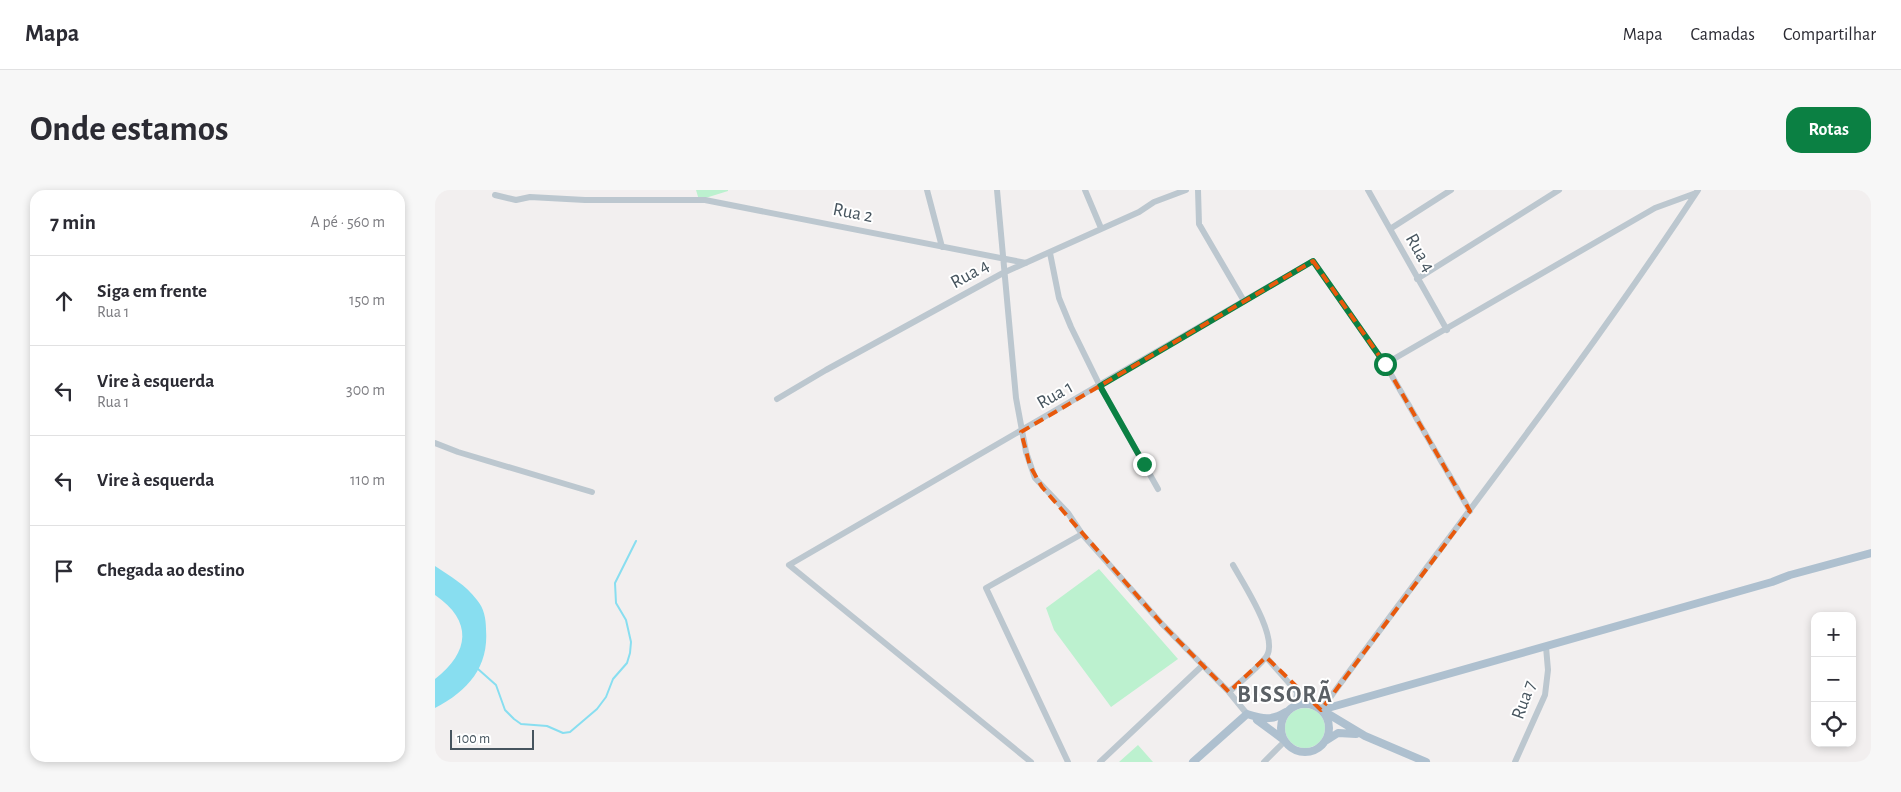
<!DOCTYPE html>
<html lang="pt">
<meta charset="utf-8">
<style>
:root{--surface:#fff;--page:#f7f7f7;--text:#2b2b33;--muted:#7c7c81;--line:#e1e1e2;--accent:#0b8043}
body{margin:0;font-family:"Alegreya Sans",sans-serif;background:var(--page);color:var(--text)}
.controls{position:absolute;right:15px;bottom:15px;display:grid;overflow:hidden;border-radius:10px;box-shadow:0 2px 8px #0003}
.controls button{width:45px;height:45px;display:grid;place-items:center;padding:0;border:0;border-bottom:1px solid var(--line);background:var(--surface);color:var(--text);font:25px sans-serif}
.scale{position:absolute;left:15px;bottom:12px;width:84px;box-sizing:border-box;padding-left:5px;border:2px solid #46545e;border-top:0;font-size:14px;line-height:18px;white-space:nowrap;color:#46545e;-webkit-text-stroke:4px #fff;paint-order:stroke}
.stop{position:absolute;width:15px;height:15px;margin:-11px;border:4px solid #0b8043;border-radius:50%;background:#fff}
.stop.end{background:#0b8043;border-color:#fff;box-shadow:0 1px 5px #0008}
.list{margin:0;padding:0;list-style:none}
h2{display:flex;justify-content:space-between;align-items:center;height:65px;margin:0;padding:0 20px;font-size:21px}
h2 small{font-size:16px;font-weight:400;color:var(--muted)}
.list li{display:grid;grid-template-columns:32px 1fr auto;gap:15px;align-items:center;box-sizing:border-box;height:90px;padding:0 20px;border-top:1px solid var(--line)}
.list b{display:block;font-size:19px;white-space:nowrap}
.list p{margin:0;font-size:16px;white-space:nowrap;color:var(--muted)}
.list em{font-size:16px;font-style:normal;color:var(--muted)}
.icon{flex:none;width:28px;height:28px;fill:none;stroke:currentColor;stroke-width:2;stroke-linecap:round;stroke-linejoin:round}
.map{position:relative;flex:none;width:1436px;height:572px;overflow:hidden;border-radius:15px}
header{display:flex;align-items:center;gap:30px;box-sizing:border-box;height:70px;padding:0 25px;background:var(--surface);border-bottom:1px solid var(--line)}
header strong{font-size:24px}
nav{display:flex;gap:28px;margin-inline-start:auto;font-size:18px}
.intro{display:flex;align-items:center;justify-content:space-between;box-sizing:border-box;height:120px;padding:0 30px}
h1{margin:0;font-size:35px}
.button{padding:12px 22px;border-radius:15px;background:var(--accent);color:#fff;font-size:18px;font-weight:700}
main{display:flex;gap:30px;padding:0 30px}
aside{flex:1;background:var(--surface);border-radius:15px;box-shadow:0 2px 8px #0003}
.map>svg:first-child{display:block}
</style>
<header>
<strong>Mapa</strong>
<nav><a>Mapa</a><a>Camadas</a><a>Compartilhar</a></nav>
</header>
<div class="intro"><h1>Onde estamos</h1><a class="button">Rotas</a></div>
<main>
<aside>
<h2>7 min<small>A pé · 560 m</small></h2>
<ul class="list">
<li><svg class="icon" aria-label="ahead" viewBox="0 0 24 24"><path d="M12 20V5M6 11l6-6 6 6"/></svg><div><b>Siga em frente</b><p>Rua 1</p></div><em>150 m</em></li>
<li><svg class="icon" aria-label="left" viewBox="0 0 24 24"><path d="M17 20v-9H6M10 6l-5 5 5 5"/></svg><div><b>Vire à esquerda</b><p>Rua 1</p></div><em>300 m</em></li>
<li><svg class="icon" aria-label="left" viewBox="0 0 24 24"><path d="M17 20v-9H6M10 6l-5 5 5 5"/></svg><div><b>Vire à esquerda</b></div><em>110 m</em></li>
<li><svg class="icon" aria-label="arrive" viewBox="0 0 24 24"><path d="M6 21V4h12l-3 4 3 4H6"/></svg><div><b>Chegada ao destino</b></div></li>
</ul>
</aside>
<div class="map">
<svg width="1436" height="572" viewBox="0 0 1436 572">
<rect width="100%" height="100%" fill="#f2efef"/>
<path fill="#bcf1cf" d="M 261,0 L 293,0 L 293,1 L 264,10 Z
M 664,379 L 743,469 L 676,517 L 619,440 L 611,418 Z
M850 538a20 20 0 1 1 40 0a20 20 0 1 1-40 0Z
M 703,555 L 718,572 L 684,572 Z"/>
<path fill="#88def0" d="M 0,376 C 15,386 31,395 42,410 C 49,418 51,429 51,439 C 54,477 33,501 0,518 L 0,489 C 35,462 38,431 0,405 Z"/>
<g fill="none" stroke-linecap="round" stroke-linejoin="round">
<path stroke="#88def0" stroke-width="2" d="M 43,479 L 61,495 L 70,520 L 79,529 L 86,534 L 112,536 L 128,543 L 135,542 L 162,519 L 171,507 L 178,489 L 192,473 L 195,463 L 196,452 L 191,430 L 181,413 L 180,393 L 201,351"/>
<path stroke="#bcc7cf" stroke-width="6" d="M 492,0 L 507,57
M 562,0 L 581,208 L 591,262 L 600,288 L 633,323 L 647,344 L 727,434 L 794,502 L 812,524
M 650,0 L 666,38
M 763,0 L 764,34 L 809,111
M 933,0 L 1012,140
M 60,5 L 81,10 L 95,7 L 150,10 L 270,10 L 591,73
M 955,39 L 1016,0
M 615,63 L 624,108 L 636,137 L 665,196 L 723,299
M 982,89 L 1124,0
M 950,174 L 1220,18 L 1261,3
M 342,209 L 391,180 L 568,83 L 704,22 L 719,12 L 751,0
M 0,253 L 23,262 L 157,302
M 831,467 L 862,502 L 878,515
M 794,502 C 806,491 821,480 831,467 C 845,449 808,393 798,375
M 857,518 L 861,511 L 862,502
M 886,520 C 1013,346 1145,180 1263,0
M 596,572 L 354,375 L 878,71 L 950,174 L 1035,321
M 633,572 L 551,398 L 647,344
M 665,572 L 768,475
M 829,572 L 850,551
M 1080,572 L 1110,505 L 1113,480 L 1111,457"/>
<path stroke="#aec0cf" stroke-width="8" d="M846 538a24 24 0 1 1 48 0a24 24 0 1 1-48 0Z
M 886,520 L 1337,392 L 1355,385 L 1436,363
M 890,522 L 930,546 L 991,572
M 812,524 C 828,529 836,531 851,522
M 822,530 L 849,550
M 892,550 L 903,543 L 921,544
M 758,572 L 812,524"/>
</g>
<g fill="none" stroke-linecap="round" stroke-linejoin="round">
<path stroke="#0b8043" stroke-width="6" d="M 709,274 L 665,196 L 878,71 L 950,174"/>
</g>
<path fill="none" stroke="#e8590c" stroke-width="4" stroke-dasharray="10 6" stroke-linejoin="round" d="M 878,71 L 950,174 L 1035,321 L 886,520 L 831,467 L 794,502 L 727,434 L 607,297 L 595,276 L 586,242 Z"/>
<g text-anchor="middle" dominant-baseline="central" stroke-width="4" stroke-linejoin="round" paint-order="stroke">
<g font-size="19" fill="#46545e" stroke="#fff">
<text transform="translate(418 23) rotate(11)">Rua 2</text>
<text transform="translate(985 63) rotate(61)">Rua 4</text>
<text transform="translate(535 84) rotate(-29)">Rua 4</text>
<text transform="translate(620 205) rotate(-30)">Rua 1</text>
<text transform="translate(1089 510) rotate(-70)">Rua 7</text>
</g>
<g font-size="24" font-weight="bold" letter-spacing="1" fill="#5b6065" stroke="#fff">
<text x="850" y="505">BISSORÃ</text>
</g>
</g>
</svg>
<div class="controls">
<button>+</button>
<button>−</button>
<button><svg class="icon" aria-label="locate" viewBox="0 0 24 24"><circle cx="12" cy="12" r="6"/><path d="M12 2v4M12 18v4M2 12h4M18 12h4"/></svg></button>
</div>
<div class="scale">100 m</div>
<div class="stop" style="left:950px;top:174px"></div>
<div class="stop end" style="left:709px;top:274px"></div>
</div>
</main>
